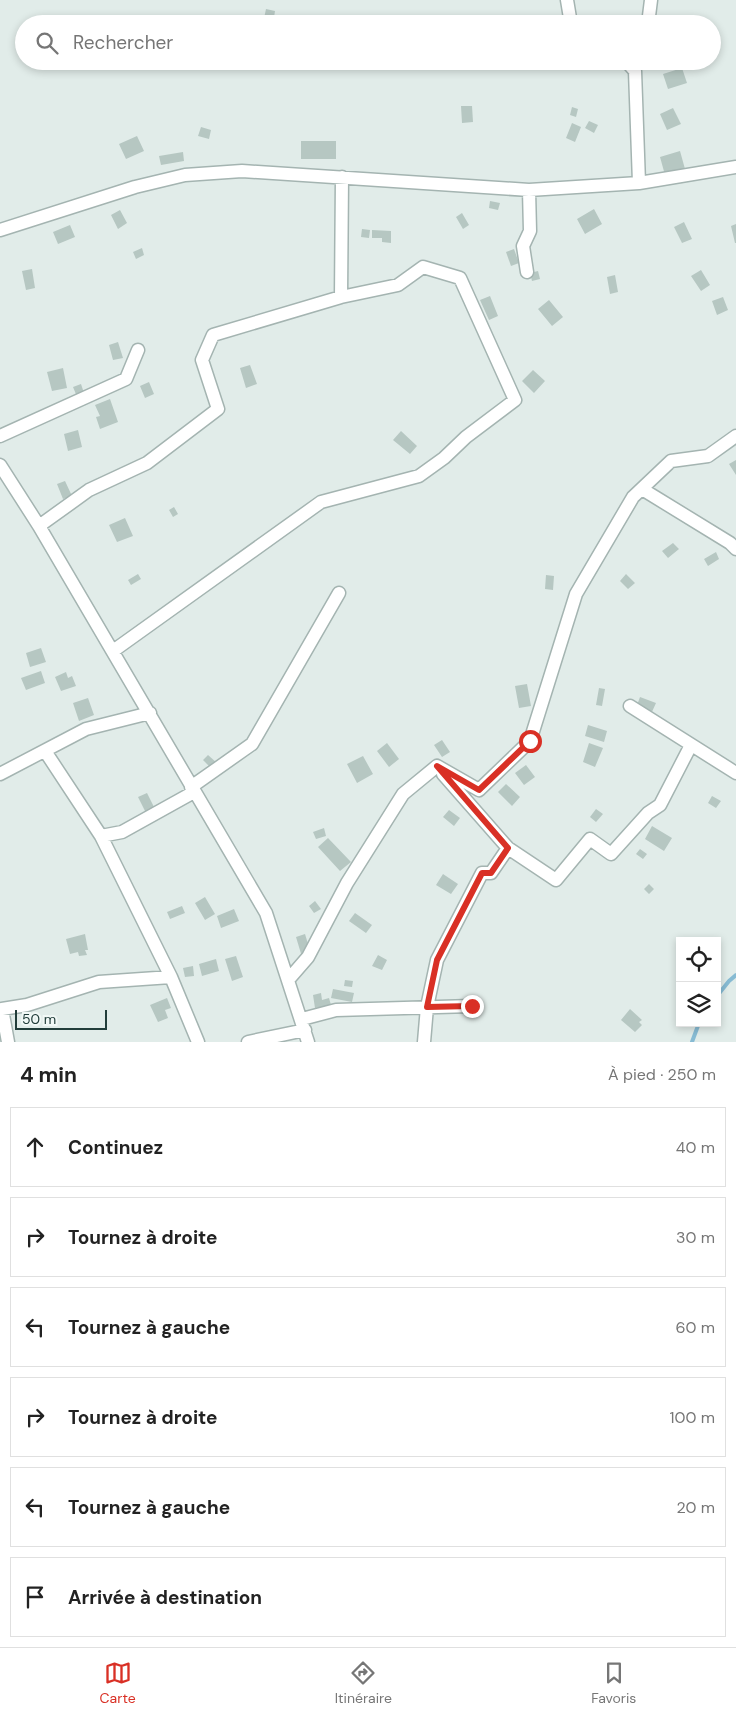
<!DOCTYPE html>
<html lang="fr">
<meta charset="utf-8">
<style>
:root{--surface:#fff;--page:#f2f2f2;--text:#222;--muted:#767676;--line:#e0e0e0;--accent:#d93025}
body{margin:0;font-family:"DM Sans",sans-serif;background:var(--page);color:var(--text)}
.controls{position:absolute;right:15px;bottom:15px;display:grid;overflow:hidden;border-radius:0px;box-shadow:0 2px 8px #0003}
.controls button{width:45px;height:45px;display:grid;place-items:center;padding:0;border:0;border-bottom:1px solid var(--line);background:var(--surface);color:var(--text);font:25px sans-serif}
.scale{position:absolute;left:15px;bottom:12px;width:92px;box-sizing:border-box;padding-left:5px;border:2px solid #213d3a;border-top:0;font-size:14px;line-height:18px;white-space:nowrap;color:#213d3a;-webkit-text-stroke:4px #f1f8f6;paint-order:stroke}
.stop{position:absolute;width:15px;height:15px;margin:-11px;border:4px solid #d93025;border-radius:50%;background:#fff}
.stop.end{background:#d93025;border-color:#fff;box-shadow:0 1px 5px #0008}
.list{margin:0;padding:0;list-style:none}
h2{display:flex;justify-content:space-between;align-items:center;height:65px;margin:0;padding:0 20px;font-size:21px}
h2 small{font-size:16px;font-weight:400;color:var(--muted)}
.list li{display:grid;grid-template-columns:32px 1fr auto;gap:15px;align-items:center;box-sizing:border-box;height:80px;margin:0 10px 10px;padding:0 10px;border:1px solid var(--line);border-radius:0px}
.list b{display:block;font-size:19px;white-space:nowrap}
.list em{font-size:16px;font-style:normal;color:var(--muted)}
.icon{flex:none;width:28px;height:28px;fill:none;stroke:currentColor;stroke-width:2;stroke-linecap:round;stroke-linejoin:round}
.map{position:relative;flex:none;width:736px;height:1042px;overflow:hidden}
.search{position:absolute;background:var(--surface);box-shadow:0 2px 8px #0003;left:15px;right:15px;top:15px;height:55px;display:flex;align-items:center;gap:12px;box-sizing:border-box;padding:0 18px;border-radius:28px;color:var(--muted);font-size:19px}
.sheet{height:605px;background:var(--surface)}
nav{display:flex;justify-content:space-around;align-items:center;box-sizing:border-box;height:70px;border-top:1px solid var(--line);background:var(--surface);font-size:14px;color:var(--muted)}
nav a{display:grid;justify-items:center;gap:2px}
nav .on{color:var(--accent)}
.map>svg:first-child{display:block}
</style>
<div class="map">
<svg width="736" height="1042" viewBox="0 0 736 1042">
<rect width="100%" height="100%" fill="#e1ece9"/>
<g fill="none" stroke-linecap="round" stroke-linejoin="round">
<path stroke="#87bbd3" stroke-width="4" d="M 717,996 L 729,981 L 736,975
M 692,1042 L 699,1023"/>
</g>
<path fill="#b6c7c2" d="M 266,9 L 275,11 L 273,24 L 263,23 Z
M 601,16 L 610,17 L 610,24 L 600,24 Z
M 614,17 L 625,17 L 625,24 L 614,24 Z
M 677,17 L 680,24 L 671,24 L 670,21 Z
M 682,68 L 687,83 L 668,89 L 663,74 Z
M 461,106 L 472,106 L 473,122 L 462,123 Z
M 572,107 L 578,109 L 576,117 L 570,115 Z
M 673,108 L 681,124 L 667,130 L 660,114 Z
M 589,121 L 598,125 L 594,133 L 585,128 Z
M 572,123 L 581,127 L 575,142 L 566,138 Z
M 201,127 L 211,130 L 209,139 L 198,136 Z
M 137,136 L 144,151 L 126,159 L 119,144 Z
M 301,141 L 336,141 L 336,159 L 301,159 Z
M 680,151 L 685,169 L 665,175 L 660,157 Z
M 183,152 L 184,161 L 161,165 L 159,156 Z
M 490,201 L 500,203 L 498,210 L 489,208 Z
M 594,209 L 602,224 L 585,234 L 577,219 Z
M 120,210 L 127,223 L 118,229 L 111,215 Z
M 462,213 L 469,225 L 463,229 L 456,217 Z
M 684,222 L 692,239 L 682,243 L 674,227 Z
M 736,224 L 736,243 L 735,243 L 731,226 Z
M 70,225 L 75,237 L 58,244 L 53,232 Z
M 362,229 L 370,230 L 369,238 L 361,237 Z
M 372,230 L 391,231 L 391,243 L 382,242 L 382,238 L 372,238 Z
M 142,248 L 144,255 L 136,259 L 133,252 Z
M 514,249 L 519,263 L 511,266 L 506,252 Z
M 32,269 L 35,288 L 26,290 L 22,271 Z
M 701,270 L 710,285 L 701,291 L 691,276 Z
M 538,271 L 540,279 L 532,281 L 530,273 Z
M 615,275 L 618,292 L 610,294 L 607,277 Z
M 490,296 L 498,316 L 489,320 L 480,300 Z
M 723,297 L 728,310 L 717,315 L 712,301 Z
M 549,300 L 563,317 L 552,326 L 538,309 Z
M 118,342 L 123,358 L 113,360 L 109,345 Z
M 250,365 L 257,384 L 246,388 L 240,368 Z
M 63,368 L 67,388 L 52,391 L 47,372 Z
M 533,370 L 545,381 L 534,393 L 522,381 Z
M 149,382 L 154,394 L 145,398 L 140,386 Z
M 81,384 L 85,396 L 78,399 L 73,387 Z
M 110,399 L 118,422 L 100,429 L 96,417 L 100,416 L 95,405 Z
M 78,430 L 82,447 L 68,451 L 64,434 Z
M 401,431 L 417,446 L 410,454 L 393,440 Z
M 736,460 L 736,475 L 729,464 Z
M 65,481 L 72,496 L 63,499 L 57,484 Z
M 174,507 L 178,514 L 173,517 L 169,510 Z
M 125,518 L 133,536 L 117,542 L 109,525 Z
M 673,543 L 679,549 L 668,558 L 662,551 Z
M 716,552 L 719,559 L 708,566 L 704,559 Z
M 138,574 L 141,579 L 131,585 L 128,580 Z
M 626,574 L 635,583 L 628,589 L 620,581 Z
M 546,575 L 554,576 L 553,590 L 545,589 Z
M 41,648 L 46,662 L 30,667 L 26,653 Z
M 41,671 L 45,683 L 26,690 L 21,678 Z
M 66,672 L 68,678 L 72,676 L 76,686 L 61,691 L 55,677 Z
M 527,684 L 531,706 L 519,708 L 515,686 Z
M 599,688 L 605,689 L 602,706 L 596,705 Z
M 640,697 L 656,703 L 651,714 L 636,708 Z
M 88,698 L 94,715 L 79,721 L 73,703 Z
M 588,725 L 607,731 L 604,742 L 585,736 Z
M 442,740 L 450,752 L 442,757 L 434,745 Z
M 387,743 L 399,759 L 389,767 L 377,751 Z
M 589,743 L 603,748 L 595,767 L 583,762 Z
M 208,755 L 217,763 L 212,769 L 203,760 Z
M 363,756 L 373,774 L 357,783 L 347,764 Z
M 526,765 L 535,777 L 524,785 L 515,773 Z
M 506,784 L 520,797 L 512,806 L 498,792 Z
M 147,793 L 157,813 L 148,817 L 138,797 Z
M 712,796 L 721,801 L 716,808 L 708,803 Z
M 596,809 L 603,814 L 596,822 L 590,817 Z
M 449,810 L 460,818 L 454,826 L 443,817 Z
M 652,826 L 672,838 L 664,851 L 645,839 Z
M 324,828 L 326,836 L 316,839 L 313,832 Z
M 328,838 L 351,862 L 340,871 L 318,847 Z
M 640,849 L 647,854 L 643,859 L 636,854 Z
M 443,874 L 458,884 L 451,894 L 436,885 Z
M 649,884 L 654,889 L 649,894 L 644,889 Z
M 205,897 L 215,914 L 205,920 L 195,903 Z
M 315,901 L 321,909 L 314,913 L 309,906 Z
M 182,906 L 185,913 L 170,919 L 167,912 Z
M 234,909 L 239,921 L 221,928 L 217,916 Z
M 355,913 L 372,925 L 366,933 L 349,921 Z
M 85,934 L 88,950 L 85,950 L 87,955 L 79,956 L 78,952 L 70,954 L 66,939 Z
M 305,934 L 311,954 L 302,957 L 296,937 Z
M 378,955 L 387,960 L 382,970 L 372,966 Z
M 236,956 L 243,977 L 232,981 L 225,959 Z
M 216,959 L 219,971 L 202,976 L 199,964 Z
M 193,966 L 194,976 L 185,977 L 183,968 Z
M 345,980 L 353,981 L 352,987 L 344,986 Z
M 333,989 L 354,993 L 352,1002 L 331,998 Z
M 321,993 L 322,1000 L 329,998 L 331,1005 L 315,1008 L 313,995 Z
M 167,998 L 171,1008 L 165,1010 L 168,1018 L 158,1022 L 150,1005 Z
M 630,1009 L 642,1020 L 639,1022 L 642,1025 L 635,1032 L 621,1020 Z"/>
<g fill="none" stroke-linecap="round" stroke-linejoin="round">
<defs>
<path id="minor" d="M 567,0 L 571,24
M 648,24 L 651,0
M 626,61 L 635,71 L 639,183
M 0,230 L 135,187 L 185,175 L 242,171 L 529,190 L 639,183 L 736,167
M 527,272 L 523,246 L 530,231 L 529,190
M 0,436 L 126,379 L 138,350
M 0,465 L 39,526 L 266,913 L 308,1042
M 642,489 L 730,543 L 736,549
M 39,526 L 89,490 L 147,463 L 218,409 L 202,360 L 213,335 L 341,297 L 342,177
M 113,651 L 321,502 L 419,476 L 444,458 L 466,437 L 515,400 L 460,278 L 423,267 L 398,285 L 341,297
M 630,706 L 736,773
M 45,751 L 101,836 L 171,977
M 0,774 L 86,729 L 150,713
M 443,774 L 508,848 L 556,880 L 590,839 L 611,854 L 648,813 L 660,805 L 691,745
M 191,787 L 252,744 L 339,593
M 101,836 L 122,832 L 194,792
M 288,980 L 308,957 L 347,883 L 403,794 L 437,766 L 479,790 L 530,741 L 576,594 L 633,497 L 671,461 L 708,456 L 736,436
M 302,1019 L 336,1010 L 472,1006
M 8,1042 L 2,1009 L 27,1005 L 99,982 L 171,977 L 198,1042
M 248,1042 L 305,1030
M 424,1042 L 427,1007 L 437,960 L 482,873 L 491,873 L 508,848"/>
</defs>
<use href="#minor" stroke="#a4b4b1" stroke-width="15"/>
<use href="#minor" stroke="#fff" stroke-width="12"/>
</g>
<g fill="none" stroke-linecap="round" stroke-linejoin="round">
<path stroke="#d93025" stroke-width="6" d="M 472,1006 L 427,1007 L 437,960 L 482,873 L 491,873 L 508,848 L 437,766 L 479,790 L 530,741"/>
</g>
</svg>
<div class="controls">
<button><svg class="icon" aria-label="locate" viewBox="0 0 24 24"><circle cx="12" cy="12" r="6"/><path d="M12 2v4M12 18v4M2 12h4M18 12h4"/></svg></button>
<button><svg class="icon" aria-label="layers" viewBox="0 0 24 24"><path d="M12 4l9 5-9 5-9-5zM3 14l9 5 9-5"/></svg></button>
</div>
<div class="scale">50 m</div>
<div class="stop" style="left:530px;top:741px"></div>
<div class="stop end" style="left:472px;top:1006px"></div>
<div class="search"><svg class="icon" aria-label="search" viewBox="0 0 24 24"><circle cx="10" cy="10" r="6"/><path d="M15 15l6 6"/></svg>Rechercher</div>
</div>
<section class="sheet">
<h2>4 min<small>À pied · 250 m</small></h2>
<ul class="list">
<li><svg class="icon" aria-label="ahead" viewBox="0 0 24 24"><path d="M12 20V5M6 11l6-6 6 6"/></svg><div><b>Continuez</b></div><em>40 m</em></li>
<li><svg class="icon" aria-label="right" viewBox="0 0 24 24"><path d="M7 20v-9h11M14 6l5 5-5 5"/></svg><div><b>Tournez à droite</b></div><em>30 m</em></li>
<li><svg class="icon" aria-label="left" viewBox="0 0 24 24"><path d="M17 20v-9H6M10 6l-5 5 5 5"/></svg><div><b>Tournez à gauche</b></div><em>60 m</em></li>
<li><svg class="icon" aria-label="right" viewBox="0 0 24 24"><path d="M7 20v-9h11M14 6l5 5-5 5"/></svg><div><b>Tournez à droite</b></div><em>100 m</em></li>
<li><svg class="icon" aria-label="left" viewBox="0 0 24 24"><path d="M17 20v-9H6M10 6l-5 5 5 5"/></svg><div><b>Tournez à gauche</b></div><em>20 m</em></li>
<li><svg class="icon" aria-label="arrive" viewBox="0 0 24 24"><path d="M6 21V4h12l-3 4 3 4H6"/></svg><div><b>Arrivée à destination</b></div></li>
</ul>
</section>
<nav>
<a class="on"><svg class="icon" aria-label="map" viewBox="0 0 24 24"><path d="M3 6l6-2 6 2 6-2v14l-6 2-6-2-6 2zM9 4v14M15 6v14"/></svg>Carte</a>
<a><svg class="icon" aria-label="directions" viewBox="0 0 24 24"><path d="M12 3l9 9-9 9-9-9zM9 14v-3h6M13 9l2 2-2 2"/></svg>Itinéraire</a>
<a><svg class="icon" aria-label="saved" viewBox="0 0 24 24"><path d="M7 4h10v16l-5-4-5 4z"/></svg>Favoris</a>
</nav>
